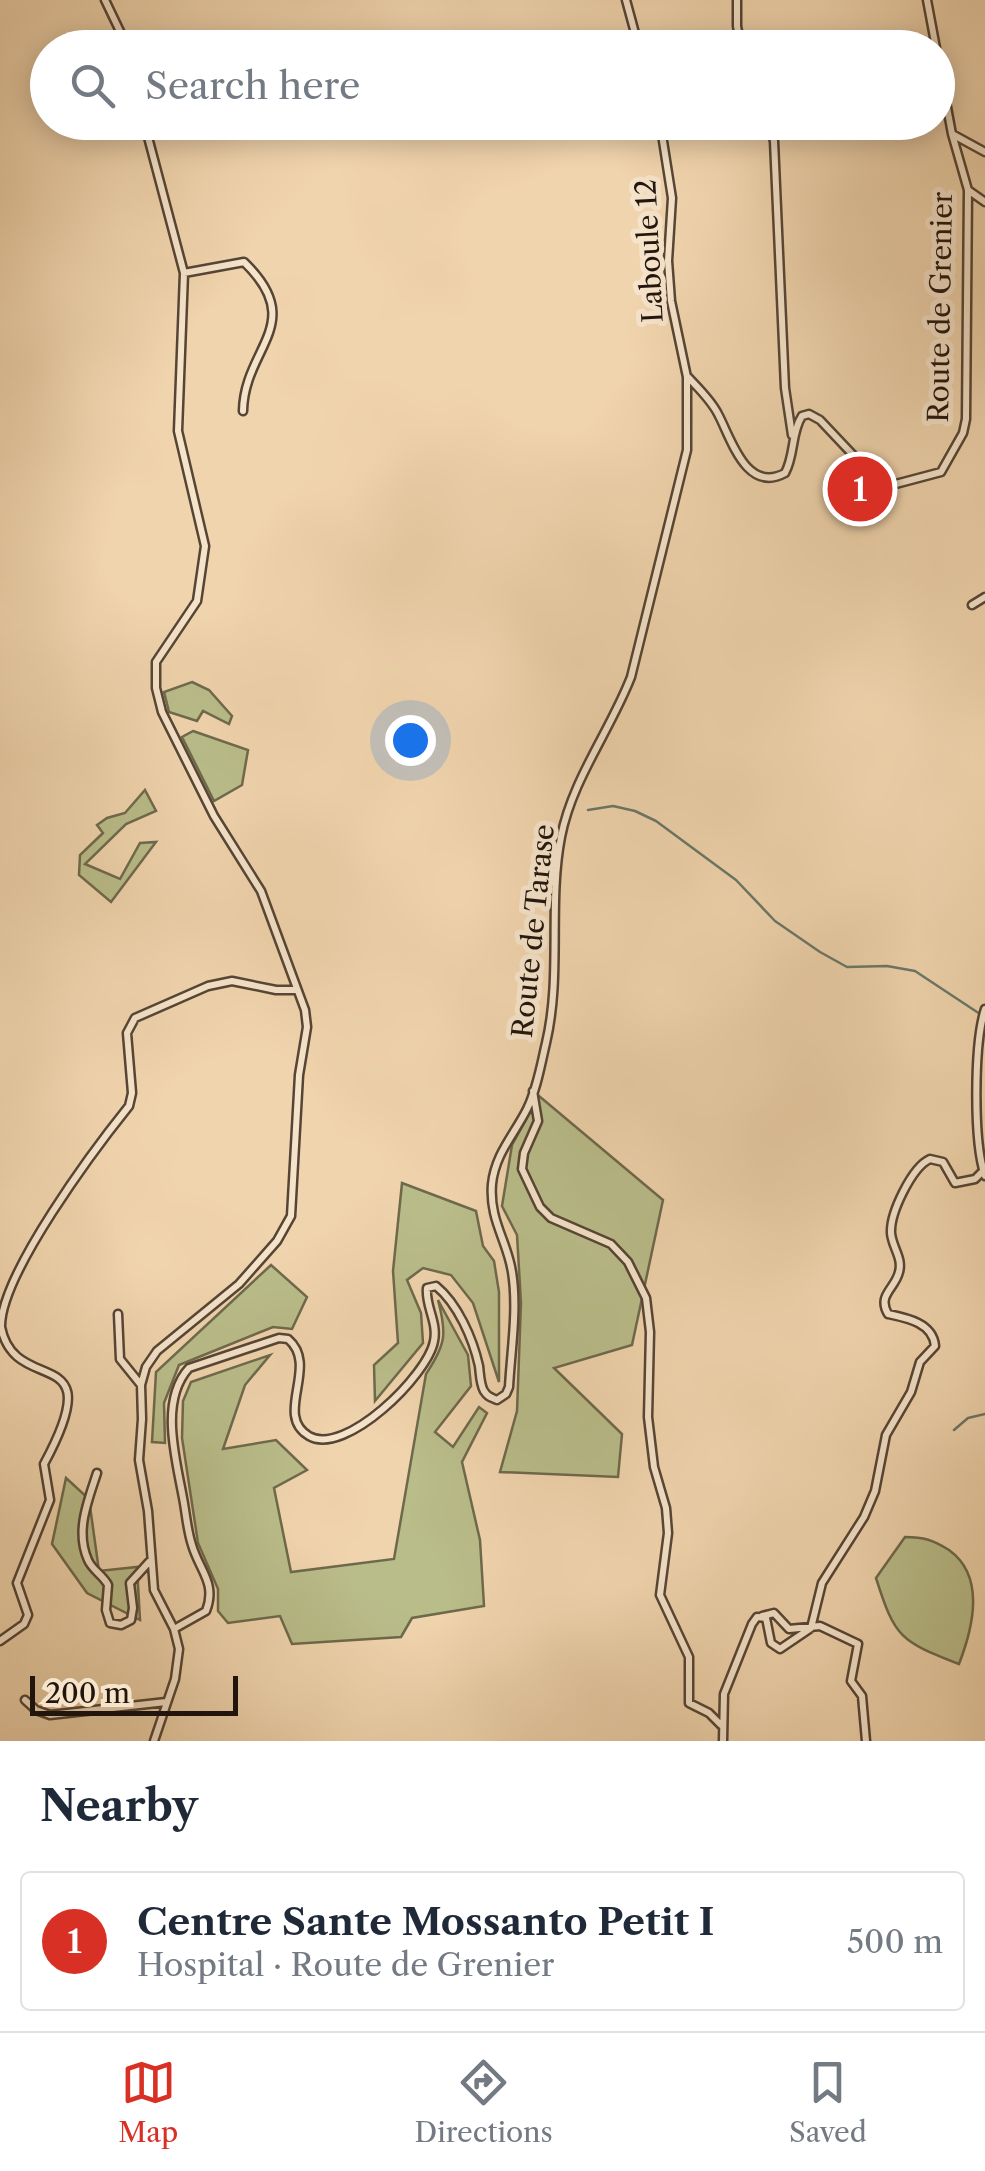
<!DOCTYPE html>
<meta charset="utf-8">
<style>
:root{--surface:#fff;--page:#f6f6f7;--text:#1f2937;--muted:#747a83;--line:#e0e1e3;--accent:#d93025}
body{margin:0;font-family:"Libre Caslon Text",serif;background:var(--page);color:var(--text)}
.scale{position:absolute;left:30px;bottom:25px;width:208px;box-sizing:border-box;padding-left:10px;border:5px solid #22150d;border-top:0;font-size:28px;line-height:35px;white-space:nowrap;color:#22150d;-webkit-text-stroke:8px #f5e3ca;paint-order:stroke}
.you{position:absolute;left:410px;top:740px;width:35px;height:35px;margin:-25px;border:8px solid #fff;border-radius:50%;background:#1a73e8;box-shadow:0 0 0 15px #1a73e833}
.badge{display:grid;place-items:center;width:65px;height:65px;border-radius:50%;background:var(--accent);color:#fff;font-size:32px;font-weight:700}
.pin{position:absolute;translate:-50% -50%;border:5px solid #fff;box-shadow:0 2px 10px #0006}
.list{margin:0;padding:0;list-style:none}
h2{display:flex;justify-content:space-between;align-items:center;height:130px;margin:0;padding:0 40px;font-size:42px}
h2 small{font-size:32px;font-weight:400;color:var(--muted)}
.list li{display:grid;grid-template-columns:65px 1fr auto;gap:30px;align-items:center;box-sizing:border-box;height:140px;margin:0 20px 20px;padding:0 20px;border:2px solid var(--line);border-radius:10px}
.list b{display:block;font-size:38px;white-space:nowrap}
.list p{margin:0;font-size:32px;white-space:nowrap;color:var(--muted)}
.list em{font-size:32px;font-style:normal;color:var(--muted)}
.icon{flex:none;width:55px;height:55px;fill:none;stroke:currentColor;stroke-width:2;stroke-linecap:round;stroke-linejoin:round}
.map{position:relative;flex:none;width:985px;height:1741px;overflow:hidden}
.search{position:absolute;background:var(--surface);box-shadow:0 5px 25px #0003;left:30px;right:30px;top:30px;height:110px;display:flex;align-items:center;gap:25px;box-sizing:border-box;padding:0 35px;border-radius:55px;color:var(--muted);font-size:38px}
.sheet{height:290px;background:var(--surface)}
nav{display:flex;justify-content:space-around;align-items:center;box-sizing:border-box;height:140px;border-top:2px solid var(--line);background:var(--surface);font-size:28px;color:var(--muted)}
nav a{display:grid;justify-items:center;gap:5px}
nav .on{color:var(--accent)}
.map>svg:first-child{display:block}
</style>
<div class="map">
<svg width="985" height="1741" viewBox="0 0 985 1741">
<rect width="100%" height="100%" fill="#f0d4ad"/>
<filter id="stains"><feTurbulence type="fractalNoise" baseFrequency=".002" numOctaves="4"/><feColorMatrix values="0 0 0 0 .2 0 0 0 0 .09 0 0 0 0 .02 0 0 0 .5 -.17"/></filter>
<radialGradient id="worn" r=".72"><stop offset=".6" stop-color="#630" stop-opacity="0"/><stop offset="1" stop-color="#630" stop-opacity=".3"/></radialGradient>
<path fill="#b9bd8a" stroke="#6e694c" stroke-width="2.5" d="M 192,682 L 209,690 L 232,716 L 229,724 L 203,711 L 197,721 L 169,712 L 164,692 Z
M 193,731 L 248,750 L 242,785 L 214,801 L 182,737 Z
M 145,790 L 156,811 L 126,824 L 85,864 L 120,879 L 140,843 L 156,842 L 111,902 L 79,875 L 80,855 L 103,833 L 97,825 L 107,818 L 125,813 Z
M 539,1096 L 663,1200 L 632,1345 L 554,1368 L 622,1434 L 618,1477 L 500,1472 L 517,1411 L 521,1303 L 517,1235 L 502,1206 L 512,1145 Z
M 402,1183 L 476,1211 L 483,1246 L 494,1261 L 499,1292 L 499,1382 L 473,1303 L 451,1275 L 423,1268 L 407,1280 L 421,1313 L 423,1343 L 375,1401 L 374,1365 L 398,1343 L 393,1271 Z
M 271,1265 L 307,1297 L 292,1329 L 273,1327 L 179,1365 L 164,1403 L 165,1443 L 152,1442 L 156,1372 Z
M 438,1300 L 468,1355 L 471,1386 L 435,1432 L 453,1447 L 479,1407 L 487,1413 L 462,1462 L 480,1540 L 484,1606 L 412,1618 L 401,1637 L 292,1644 L 280,1616 L 228,1623 L 218,1611 L 218,1589 L 198,1543 L 182,1438 L 183,1401 L 191,1382 L 270,1355 L 245,1385 L 223,1449 L 276,1440 L 307,1470 L 274,1488 L 291,1572 L 394,1559 L 426,1374 C 446,1344 447,1334 438,1300 Z
M 66,1478 L 89,1499 L 99,1571 L 137,1567 L 140,1620 L 87,1593 L 52,1544 Z
M 905,1537 C 924,1537 933,1540 949,1550 C 985,1576 974,1625 959,1664 C 900,1641 895,1638 876,1578 Z"/>
<g fill="none" stroke-linecap="round" stroke-linejoin="round">
<path stroke="#6b7769" stroke-width="2.5" d="M 588,810 L 613,806 L 635,811 L 656,821 L 736,880 L 775,921 L 820,952 L 847,967 L 887,966 L 915,971 L 980,1014
M 954,1430 L 968,1418 L 985,1414"/>
<defs>
<path id="minor" d="M 105,0 L 128,48
M 626,0 L 639,48
M 737,0 L 737,26 L 741,48
M 927,0 L 936,48
M 144,122 L 184,273 L 178,431 L 205,546 L 197,601 L 156,662 L 156,688 L 162,712 L 214,816 L 261,891 L 305,1010 L 307,1027 L 299,1075 L 291,1216 L 277,1241 L 239,1284 L 157,1351 L 146,1367 L 141,1385 L 142,1419 L 139,1460 L 148,1511 L 154,1590 L 174,1629 L 179,1649 L 175,1679 L 154,1741
M 768,122 L 774,141 L 785,388 L 792,435
M 952,134 L 985,152
M 968,190 L 985,202
M 184,273 L 244,262 C 308,324 244,347 243,411
M 688,377 C 699,389 711,400 718,414 C 731,438 746,494 785,473 C 795,455 791,433 802,416 L 809,414 L 820,420 L 854,456 L 892,485 L 941,472 L 963,433 L 966,419 L 968,190 L 952,134 L 938,59
M 972,605 L 985,597
M 985,1009 C 974,1043 973,1141 985,1176
M 533,1091 L 538,1121 L 524,1153 L 522,1169 L 540,1207 L 551,1218 L 611,1244 L 628,1262 L 646,1298 L 650,1332 L 648,1417 L 654,1467 L 666,1508 L 668,1533 L 660,1595 L 689,1657 L 689,1703 L 709,1713 L 721,1725
M 118,1314 L 120,1359 L 141,1385
M 97,1473 C 88,1501 75,1531 88,1560 C 92,1570 103,1575 108,1585 L 106,1610 L 110,1623 L 121,1625 L 131,1620 L 133,1608 L 130,1583 L 149,1562
M 762,1616 L 774,1613 L 789,1629 L 820,1626 L 858,1644 L 851,1681 L 862,1696 L 866,1741
M 174,1629 L 206,1611 C 217,1583 199,1570 192,1545 C 187,1530 186,1513 183,1498 C 176,1459 159,1401 189,1368 L 279,1338 L 288,1339 C 320,1366 273,1415 309,1436 C 345,1457 428,1375 434,1341 C 438,1322 425,1306 427,1288 L 436,1286 C 458,1304 473,1339 479,1366 C 480,1374 480,1384 484,1391 C 488,1397 490,1397 497,1400 L 506,1394 L 509,1387 C 511,1350 518,1309 512,1272 C 507,1240 489,1220 492,1184 C 495,1154 514,1135 527,1109 C 537,1089 541,1064 546,1043 C 562,975 548,905 561,837 C 572,780 610,731 631,677 L 687,450 L 687,377 L 671,301 L 668,261 L 672,198 L 660,122
M 0,1641 L 24,1624 L 28,1615 L 17,1583 L 50,1500 L 44,1464 C 112,1338 15,1399 1,1327 C 0,1275 96,1147 129,1106 L 132,1093 L 127,1033 L 135,1018 L 208,986 L 232,981 L 276,990 L 297,990
M 25,1700 L 36,1710 L 50,1715 L 166,1702
M 723,1741 L 724,1694 L 752,1624 L 757,1617 L 766,1618 L 771,1643 L 780,1649 L 811,1628 L 822,1583 L 864,1517 L 875,1491 L 886,1435 L 911,1392 L 920,1362 L 935,1346 C 933,1323 907,1318 888,1314 C 877,1295 895,1289 899,1272 C 903,1258 892,1247 891,1233 C 890,1213 912,1167 930,1159 L 943,1162 L 955,1183 L 975,1179 L 983,1171"/>
</defs>
<use href="#minor" stroke="#564535" stroke-width="11"/>
<use href="#minor" stroke="#f5e3ca" stroke-width="6"/>
</g>
<g text-anchor="middle" dominant-baseline="central" stroke-width="10" stroke-linejoin="round" paint-order="stroke">
<g font-size="28" fill="#22150d" stroke="#f5e3ca">
<text transform="translate(649 251) rotate(-93)">Laboule 12</text>
<text transform="translate(940 307) rotate(-89)">Route de Grenier</text>
<text transform="translate(533 931) rotate(-84)">Route de Tarase</text>
</g>
</g>
<rect width="100%" height="100%" filter="url(#stains)"/>
<rect width="100%" height="100%" fill="url(#worn)"/>
</svg>
<div class="scale">200 m</div>
<div class="you"></div>
<div class="pin badge" style="left:860px;top:489px">1</div>
<div class="search"><svg class="icon" aria-label="search" viewBox="0 0 24 24"><circle cx="10" cy="10" r="6"/><path d="M15 15l6 6"/></svg>Search here</div>
</div>
<section class="sheet">
<h2>Nearby<small></small></h2>
<ul class="list">
<li><span class="badge">1</span><div><b>Centre Sante Mossanto Petit I</b><p>Hospital · Route de Grenier</p></div><em>500 m</em></li>
</ul>
</section>
<nav>
<a class="on"><svg class="icon" aria-label="map" viewBox="0 0 24 24"><path d="M3 6l6-2 6 2 6-2v14l-6 2-6-2-6 2zM9 4v14M15 6v14"/></svg>Map</a>
<a><svg class="icon" aria-label="directions" viewBox="0 0 24 24"><path d="M12 3l9 9-9 9-9-9zM9 14v-3h6M13 9l2 2-2 2"/></svg>Directions</a>
<a><svg class="icon" aria-label="saved" viewBox="0 0 24 24"><path d="M7 4h10v16l-5-4-5 4z"/></svg>Saved</a>
</nav>
